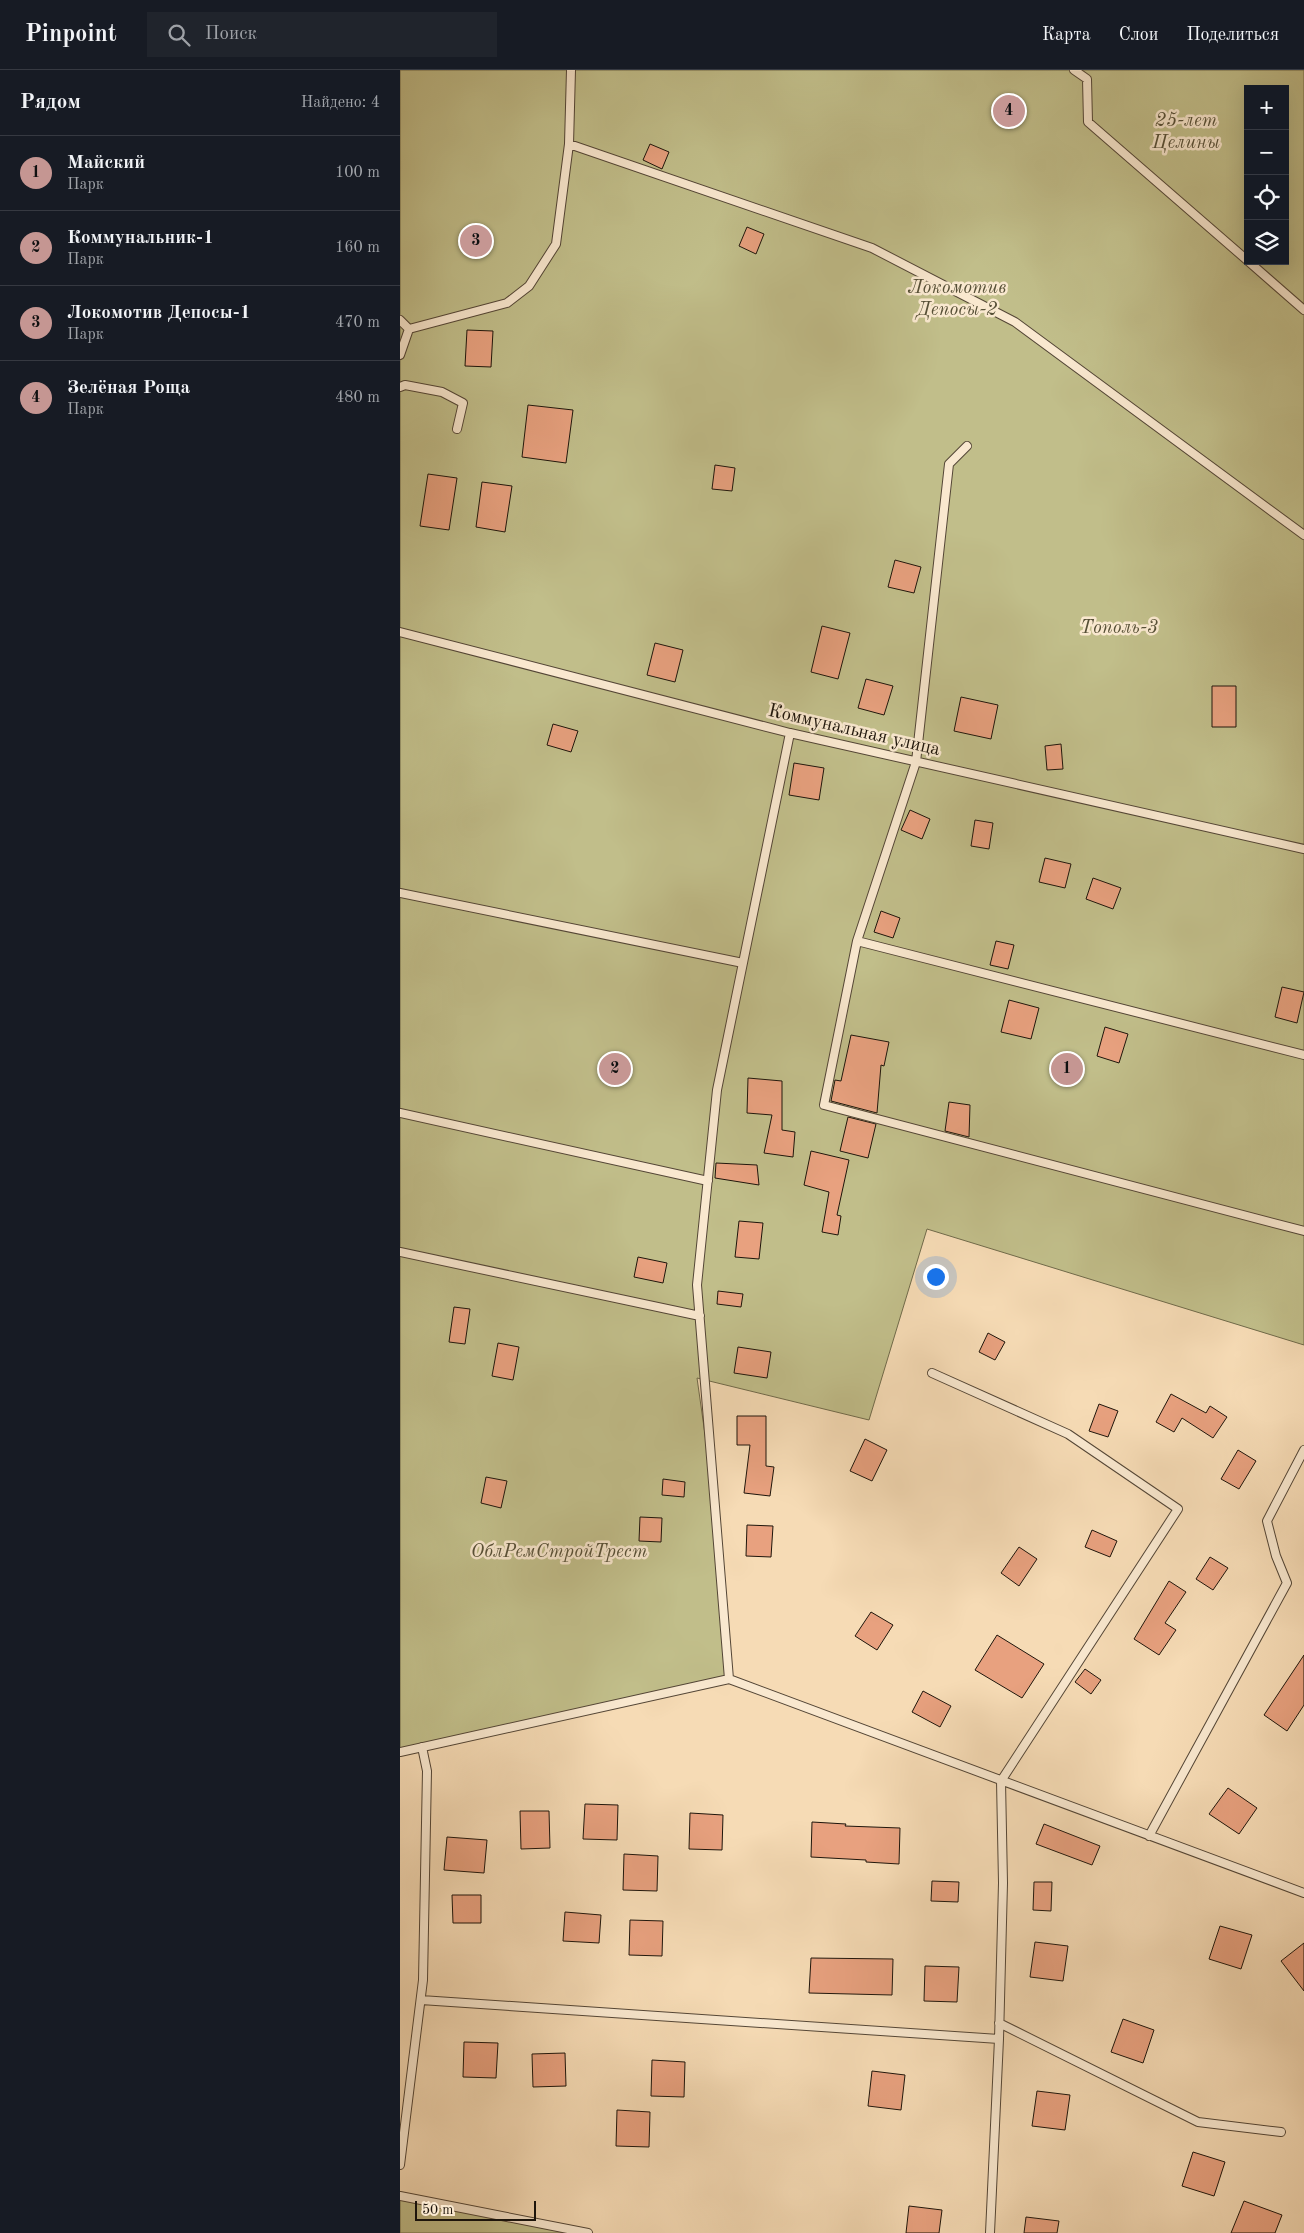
<!DOCTYPE html>
<html lang="ru">
<meta charset="utf-8">
<style>
:root{--surface:#171b24;--page:#20242c;--text:#f1f3f6;--muted:#9ea1a6;--line:#363941;--accent:#c59692}
body{margin:0;font-family:"Old Standard TT",serif;background:var(--page);color:var(--text)}
.controls{position:absolute;right:15px;top:15px;display:grid;overflow:hidden;border-radius:0px;box-shadow:0 5px 20px #0002}
.controls button{width:45px;height:45px;display:grid;place-items:center;padding:0;border:0;border-bottom:1px solid var(--line);background:var(--surface);color:var(--text);font:25px sans-serif}
.scale{position:absolute;left:15px;bottom:12px;width:121px;box-sizing:border-box;padding-left:5px;border:2px solid #1e150b;border-top:0;font-size:14px;line-height:18px;white-space:nowrap;color:#1e150b;-webkit-text-stroke:4px #f9e8cf;paint-order:stroke}
.you{position:absolute;left:535px;top:1206px;width:18px;height:18px;margin:-12px;border:4px solid #fff;border-radius:50%;background:#1a73e8;box-shadow:0 0 0 8px #1a73e833}
.badge{display:grid;place-items:center;width:32px;height:32px;border-radius:50%;background:var(--accent);color:#111;font-size:16px;font-weight:700}
.pin{position:absolute;translate:-50% -50%;border:2px solid #fff;box-shadow:0 1px 5px #0006}
.list{margin:0;padding:0;list-style:none}
h2{display:flex;justify-content:space-between;align-items:center;height:65px;margin:0;padding:0 20px;font-size:21px}
h2 small{font-size:16px;font-weight:400;color:var(--muted)}
.list li{display:grid;grid-template-columns:32px 1fr auto;gap:15px;align-items:center;box-sizing:border-box;height:75px;padding:0 20px;border-top:1px solid var(--line)}
.list b{display:block;font-size:19px;white-space:nowrap}
.list p{margin:0;font-size:16px;white-space:nowrap;color:var(--muted)}
.list em{font-size:16px;font-style:normal;color:var(--muted)}
.icon{flex:none;width:28px;height:28px;fill:none;stroke:currentColor;stroke-width:2;stroke-linecap:round;stroke-linejoin:round}
.map{position:relative;flex:none;width:904px;height:2163px;overflow:hidden}
header{display:flex;align-items:center;gap:30px;box-sizing:border-box;height:70px;padding:0 25px;background:var(--surface);border-bottom:1px solid var(--line)}
header strong{font-size:24px}
nav{display:flex;gap:28px;margin-inline-start:auto;font-size:18px}
.search{width:350px;height:45px;background:var(--page);display:flex;align-items:center;gap:12px;box-sizing:border-box;padding:0 18px;border-radius:0px;color:var(--muted);font-size:19px}
main{display:flex}
aside{flex:1;background:var(--surface)}
.map>svg:first-child{display:block}
</style>
<header>
<strong>Pinpoint</strong>
<div class="search"><svg class="icon" aria-label="search" viewBox="0 0 24 24"><circle cx="10" cy="10" r="6"/><path d="M15 15l6 6"/></svg>Поиск</div>
<nav><a>Карта</a><a>Слои</a><a>Поделиться</a></nav>
</header>
<main>
<aside>
<h2>Рядом<small>Найдено: 4</small></h2>
<ul class="list">
<li><span class="badge">1</span><div><b>Майский</b><p>Парк</p></div><em>100 m</em></li>
<li><span class="badge">2</span><div><b>Коммунальник-1</b><p>Парк</p></div><em>160 m</em></li>
<li><span class="badge">3</span><div><b>Локомотив Депосы-1</b><p>Парк</p></div><em>470 m</em></li>
<li><span class="badge">4</span><div><b>Зелёная Роща</b><p>Парк</p></div><em>480 m</em></li>
</ul>
</aside>
<div class="map">
<svg width="904" height="2163" viewBox="0 0 904 2163">
<rect width="100%" height="100%" fill="#f6dbb5"/>
<filter id="stains"><feTurbulence type="fractalNoise" baseFrequency=".004" numOctaves="4"/><feColorMatrix values="0 0 0 0 .2 0 0 0 0 .09 0 0 0 0 .02 0 0 0 .5 -.17"/></filter>
<radialGradient id="worn" r=".72"><stop offset=".6" stop-color="#630" stop-opacity="0"/><stop offset="1" stop-color="#630" stop-opacity=".3"/></radialGradient>
<path fill="#c1be8a" stroke="#706a4a" fill-rule="evenodd" d="M 0,0 L 904,0 L 904,1275 L 527,1159 L 469,1350 L 297,1308 L 316,1442 L 329,1609 L 0,1682 ZM 848,19 L 885,19 L 885,191 L 848,191 Z
M 0,2128 L 173,2163 L 0,2163 Z"/>
<path fill="#e8a17f" stroke="#1e150b" d="M 250,74 L 269,82 L 262,99 L 243,90 Z
M 347,157 L 364,164 L 356,184 L 339,176 Z
M 67,260 L 93,261 L 91,297 L 65,296 Z
M 128,335 L 173,340 L 166,393 L 122,387 Z
M 315,395 L 335,398 L 332,421 L 312,419 Z
M 28,404 L 57,408 L 49,460 L 20,456 Z
M 82,412 L 112,416 L 105,462 L 76,457 Z
M 495,490 L 521,497 L 514,523 L 488,517 Z
M 422,556 L 450,563 L 438,609 L 411,602 Z
M 255,573 L 283,580 L 275,612 L 247,605 Z
M 466,609 L 493,616 L 484,645 L 458,638 Z
M 812,616 L 836,616 L 836,657 L 812,657 Z
M 561,627 L 598,635 L 591,669 L 554,661 Z
M 153,654 L 178,661 L 171,682 L 147,675 Z
M 661,674 L 663,699 L 647,700 L 645,676 Z
M 394,693 L 424,698 L 419,730 L 389,725 Z
M 510,740 L 530,749 L 522,769 L 501,760 Z
M 575,750 L 593,753 L 589,779 L 571,776 Z
M 645,788 L 671,794 L 665,818 L 639,812 Z
M 693,808 L 721,818 L 713,839 L 686,829 Z
M 481,841 L 500,848 L 493,868 L 474,862 Z
M 596,871 L 614,875 L 608,899 L 590,895 Z
M 882,917 L 904,922 L 897,953 L 875,947 Z
M 609,930 L 639,938 L 631,969 L 601,962 Z
M 705,957 L 728,964 L 719,993 L 697,986 Z
M 451,965 L 489,972 L 484,996 L 481,995 L 477,1043 L 431,1031 L 435,1010 L 441,1011 Z
M 348,1008 L 382,1011 L 382,1060 L 395,1062 L 393,1087 L 364,1083 L 372,1045 L 347,1043 Z
M 549,1032 L 570,1035 L 569,1067 L 545,1061 Z
M 448,1047 L 476,1054 L 468,1088 L 440,1081 Z
M 411,1081 L 449,1090 L 437,1145 L 441,1146 L 438,1165 L 422,1162 L 429,1122 L 404,1115 Z
M 316,1093 L 357,1095 L 359,1115 L 315,1108 Z
M 339,1151 L 363,1153 L 359,1189 L 335,1187 Z
M 238,1187 L 267,1193 L 263,1213 L 234,1207 Z
M 318,1221 L 343,1224 L 341,1237 L 317,1234 Z
M 54,1237 L 70,1239 L 65,1274 L 49,1272 Z
M 588,1263 L 605,1272 L 595,1290 L 579,1282 Z
M 98,1273 L 119,1277 L 113,1310 L 92,1306 Z
M 338,1277 L 371,1282 L 367,1308 L 334,1303 Z
M 771,1324 L 806,1343 L 810,1336 L 827,1347 L 813,1368 L 782,1348 L 774,1362 L 756,1352 Z
M 699,1334 L 718,1341 L 708,1367 L 689,1361 Z
M 337,1346 L 366,1346 L 366,1396 L 374,1397 L 370,1426 L 344,1423 L 350,1375 L 337,1375 Z
M 465,1369 L 487,1380 L 472,1411 L 450,1401 Z
M 838,1380 L 856,1391 L 839,1419 L 821,1409 Z
M 86,1407 L 107,1411 L 101,1438 L 81,1433 Z
M 263,1409 L 285,1412 L 284,1427 L 262,1425 Z
M 240,1447 L 262,1448 L 261,1472 L 239,1471 Z
M 347,1455 L 373,1456 L 371,1487 L 346,1486 Z
M 692,1460 L 717,1471 L 710,1487 L 685,1477 Z
M 619,1477 L 637,1489 L 619,1516 L 601,1503 Z
M 810,1487 L 828,1498 L 813,1520 L 796,1509 Z
M 769,1511 L 786,1522 L 765,1553 L 776,1560 L 759,1585 L 734,1569 Z
M 471,1542 L 493,1555 L 477,1580 L 455,1566 Z
M 597,1565 L 644,1594 L 622,1628 L 575,1600 Z
M 904,1585 L 904,1635 L 887,1661 L 864,1645 Z
M 685,1599 L 701,1610 L 691,1624 L 675,1612 Z
M 523,1621 L 551,1636 L 540,1657 L 512,1642 Z
M 828,1718 L 857,1738 L 839,1764 L 809,1744 Z
M 185,1734 L 218,1735 L 217,1770 L 183,1769 Z
M 120,1741 L 149,1741 L 150,1778 L 121,1779 Z
M 290,1743 L 323,1745 L 322,1780 L 289,1779 Z
M 412,1752 L 446,1754 L 445,1756 L 500,1758 L 499,1794 L 466,1792 L 466,1790 L 411,1787 Z
M 644,1754 L 700,1776 L 692,1795 L 636,1774 Z
M 47,1767 L 87,1770 L 84,1803 L 44,1800 Z
M 224,1784 L 258,1786 L 257,1821 L 223,1820 Z
M 532,1811 L 559,1812 L 558,1832 L 531,1831 Z
M 634,1812 L 652,1812 L 651,1841 L 633,1840 Z
M 52,1825 L 81,1825 L 81,1853 L 53,1853 Z
M 165,1842 L 201,1845 L 199,1873 L 163,1871 Z
M 230,1850 L 263,1851 L 262,1886 L 229,1885 Z
M 820,1856 L 852,1865 L 841,1899 L 809,1889 Z
M 635,1872 L 668,1876 L 663,1911 L 630,1907 Z
M 904,1873 L 904,1921 L 881,1891 Z
M 411,1888 L 493,1889 L 492,1925 L 409,1923 Z
M 525,1896 L 559,1897 L 557,1932 L 524,1931 Z
M 723,1949 L 754,1960 L 743,1993 L 711,1982 Z
M 64,1972 L 98,1973 L 96,2008 L 63,2007 Z
M 165,1983 L 166,2016 L 133,2017 L 132,1984 Z
M 252,1990 L 285,1992 L 284,2027 L 251,2026 Z
M 472,2001 L 505,2005 L 501,2040 L 468,2036 Z
M 637,2021 L 670,2025 L 665,2060 L 632,2056 Z
M 217,2040 L 250,2042 L 249,2077 L 216,2076 Z
M 793,2082 L 825,2092 L 814,2126 L 782,2116 Z
M 844,2131 L 882,2145 L 875,2163 L 831,2163 Z
M 509,2136 L 542,2140 L 539,2163 L 506,2163 Z
M 626,2147 L 659,2151 L 657,2163 L 624,2163 Z"/>
<g fill="none" stroke-linecap="round" stroke-linejoin="round">
<defs>
<path id="lane" d="M 674,0 L 687,9 L 688,52 L 848,191
M 169,74 L 171,0
M 848,191 L 904,240
M 0,250 L 9,259
M 0,285 L 9,259 L 107,233 L 129,216 L 156,174 L 169,74 L 472,178 L 615,252 L 904,465
M 0,317 L 5,315 L 42,322 L 63,333 L 57,359
M 567,376 L 549,394 L 516,692 L 457,871 L 904,985
M 0,562 L 390,663 L 904,779
M 0,823 L 343,893
M 457,871 L 424,1035 L 904,1161
M 0,1043 L 308,1111
M 0,1182 L 300,1246
M 532,1303 L 668,1364 L 778,1439 L 601,1711 L 603,1813 L 599,1969 L 590,2163
M 329,1609 L 904,1823
M 0,1682 L 329,1609 L 297,1215 L 317,1020 L 390,663
M 749,1766 L 887,1513 L 876,1486 L 867,1451 L 904,1380
M 21,1930 L 599,1969
M 599,1953 L 798,2052 L 881,2062
M 0,2095 L 23,1910 L 27,1701 L 22,1677
M 0,2126 L 188,2163"/>
</defs>
<use href="#lane" stroke="#544636" stroke-width="10"/>
<use href="#lane" stroke="#f9e8cf" stroke-width="8"/>
</g>
<g text-anchor="middle" dominant-baseline="central" stroke-width="5" stroke-linejoin="round" paint-order="stroke">
<g font-size="19" font-style="italic" fill="#575037" stroke="#f9e8cf">
<text x="786" y="51">25-лет<tspan x="786" dy="22">Целины</tspan></text>
<text x="557" y="218">Локомотив<tspan x="557" dy="22">Депосы-2</tspan></text>
<text x="719" y="558">Тополь-3</text>
<text x="159" y="1482">ОблРемСтройТрест</text>
</g>
<g font-size="19" fill="#1e150b" stroke="#f9e8cf">
<text transform="translate(454 661) rotate(13)">Коммунальная улица</text>
</g>
</g>
<rect width="100%" height="100%" filter="url(#stains)"/>
<rect width="100%" height="100%" fill="url(#worn)"/>
</svg>
<div class="controls">
<button>+</button>
<button>−</button>
<button><svg class="icon" aria-label="locate" viewBox="0 0 24 24"><circle cx="12" cy="12" r="6"/><path d="M12 2v4M12 18v4M2 12h4M18 12h4"/></svg></button>
<button><svg class="icon" aria-label="layers" viewBox="0 0 24 24"><path d="M12 4l9 5-9 5-9-5zM3 14l9 5 9-5"/></svg></button>
</div>
<div class="scale">50 m</div>
<div class="you"></div>
<div class="pin badge" style="left:667px;top:999px">1</div>
<div class="pin badge" style="left:215px;top:999px">2</div>
<div class="pin badge" style="left:76px;top:171px">3</div>
<div class="pin badge" style="left:609px;top:41px">4</div>
</div>
</main>
